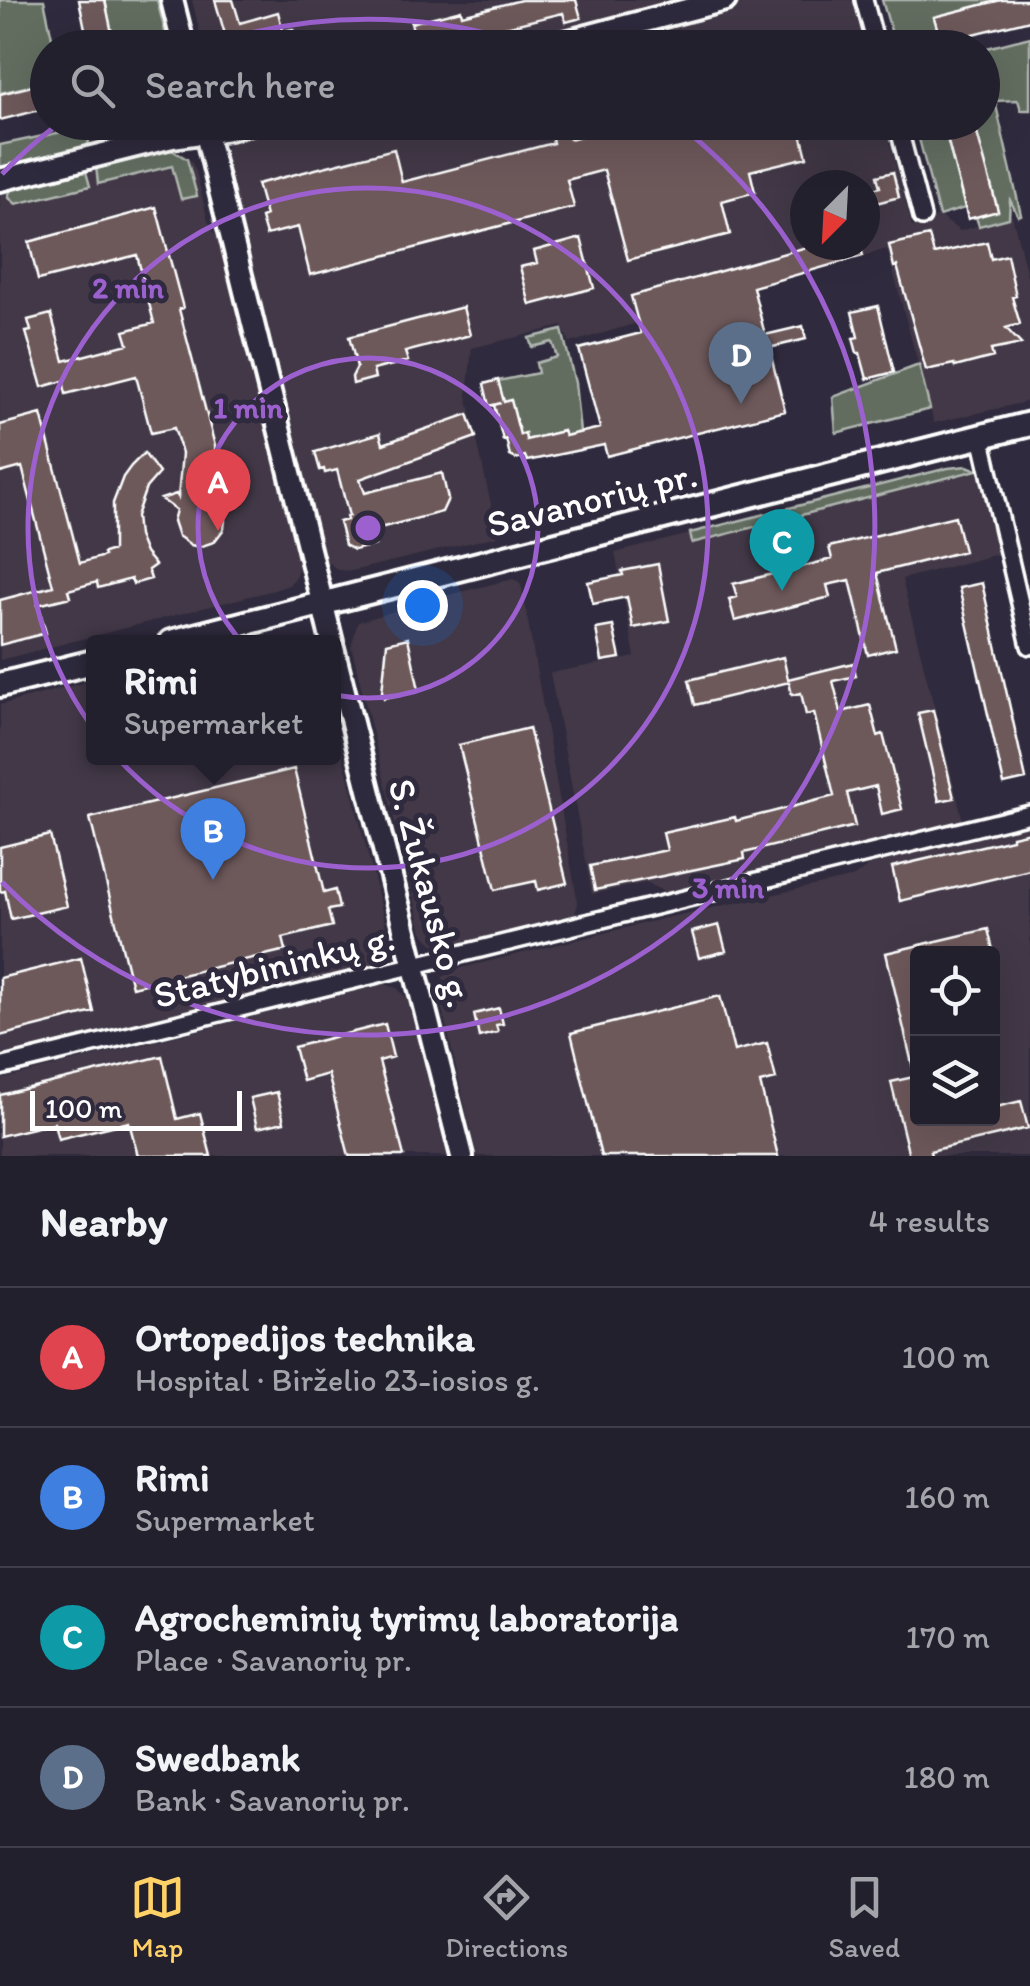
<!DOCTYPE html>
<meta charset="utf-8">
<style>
:root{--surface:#23202e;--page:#2b2836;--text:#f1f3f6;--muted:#a3a3aa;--line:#403e4a;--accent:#ffd166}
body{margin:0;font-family:Itim,sans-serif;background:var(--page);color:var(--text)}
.controls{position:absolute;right:30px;bottom:30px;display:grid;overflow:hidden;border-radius:10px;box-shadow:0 10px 40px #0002}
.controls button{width:90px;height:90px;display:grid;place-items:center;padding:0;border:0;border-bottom:2px solid var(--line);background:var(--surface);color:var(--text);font:50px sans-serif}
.compass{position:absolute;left:790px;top:170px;width:90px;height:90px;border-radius:50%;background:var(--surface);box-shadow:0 10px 40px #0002;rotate:204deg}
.scale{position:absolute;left:30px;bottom:25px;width:212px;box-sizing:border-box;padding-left:10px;border:5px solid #fff;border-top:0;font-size:28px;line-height:35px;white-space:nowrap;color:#fff;-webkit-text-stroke:8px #2f2a3d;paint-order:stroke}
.you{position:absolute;left:422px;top:605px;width:35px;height:35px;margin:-25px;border:8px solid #fff;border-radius:50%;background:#1a73e8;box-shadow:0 0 0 15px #1a73e833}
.badge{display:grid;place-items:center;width:65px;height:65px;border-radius:50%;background:var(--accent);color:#fff;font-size:32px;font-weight:700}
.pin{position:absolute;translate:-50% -82px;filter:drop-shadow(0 2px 5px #0008)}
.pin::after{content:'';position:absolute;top:52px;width:35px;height:30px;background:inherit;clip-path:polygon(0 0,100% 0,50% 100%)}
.popup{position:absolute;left:86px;top:635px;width:255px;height:130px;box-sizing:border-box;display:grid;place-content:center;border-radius:10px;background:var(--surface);filter:drop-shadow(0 2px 8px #0005);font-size:32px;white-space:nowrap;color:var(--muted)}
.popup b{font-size:38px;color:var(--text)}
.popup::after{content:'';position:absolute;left:50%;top:100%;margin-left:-20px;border:20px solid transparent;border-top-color:var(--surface)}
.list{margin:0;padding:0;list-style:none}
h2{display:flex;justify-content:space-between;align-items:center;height:130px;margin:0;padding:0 40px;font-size:42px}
h2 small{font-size:32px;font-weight:400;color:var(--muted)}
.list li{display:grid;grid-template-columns:65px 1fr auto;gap:30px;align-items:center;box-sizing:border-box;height:140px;padding:0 40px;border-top:2px solid var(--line)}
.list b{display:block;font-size:38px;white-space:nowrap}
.list p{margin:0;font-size:32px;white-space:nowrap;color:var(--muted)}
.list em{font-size:32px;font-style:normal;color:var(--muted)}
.icon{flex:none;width:55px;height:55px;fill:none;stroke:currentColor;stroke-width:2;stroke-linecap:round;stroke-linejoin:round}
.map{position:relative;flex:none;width:1030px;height:1156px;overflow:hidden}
.search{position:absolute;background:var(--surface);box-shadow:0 10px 40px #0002;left:30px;right:30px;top:30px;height:110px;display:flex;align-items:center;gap:25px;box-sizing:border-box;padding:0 35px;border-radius:55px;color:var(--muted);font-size:38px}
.sheet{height:690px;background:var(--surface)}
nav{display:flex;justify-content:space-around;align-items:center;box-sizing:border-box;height:140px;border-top:2px solid var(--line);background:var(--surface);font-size:28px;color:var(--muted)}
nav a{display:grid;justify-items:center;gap:5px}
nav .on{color:var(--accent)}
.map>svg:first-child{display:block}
</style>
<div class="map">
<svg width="1030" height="1156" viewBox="0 0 1030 1156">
<rect width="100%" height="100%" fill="#2f2a3d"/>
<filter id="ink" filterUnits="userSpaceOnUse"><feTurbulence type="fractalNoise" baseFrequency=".01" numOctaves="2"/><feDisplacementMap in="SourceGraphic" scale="20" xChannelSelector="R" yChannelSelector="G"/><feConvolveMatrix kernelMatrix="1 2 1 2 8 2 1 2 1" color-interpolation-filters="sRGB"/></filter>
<g filter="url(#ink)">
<path fill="#423846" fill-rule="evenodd" d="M 192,0 L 694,0 L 513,48 L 203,47 Z
M 754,0 L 855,0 L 867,47 L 572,48 Z
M 285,123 L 885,123 L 912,227 L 939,216 L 960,231 L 1012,215 L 1030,287 L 1030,401 L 934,423 L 887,249 L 570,343 L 562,326 L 472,348 L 467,395 L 498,536 L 352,571 L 338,570 L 324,559 L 225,153 L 226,146 L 235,135 ZM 805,185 L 865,185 L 865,245 L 805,245 Z
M 165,147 L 184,154 L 191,161 L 196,171 L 208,221 L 218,239 L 299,565 L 295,578 L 289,585 L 274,590 L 0,660 L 0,188 Z
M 967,466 L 977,470 L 984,486 L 998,554 L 902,579 L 963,821 L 665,892 L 646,883 L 592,894 L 550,673 L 635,657 L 615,553 L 948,468 Z
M 513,579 L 519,582 L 522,588 L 578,904 L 574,917 L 447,947 L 437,946 L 429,940 L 422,931 L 351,646 L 358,622 L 456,593 Z
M 93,680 L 93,758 L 333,758 L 333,716 L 389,938 L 387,951 L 382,958 L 376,964 L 0,1058 L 0,705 Z
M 1030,821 L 1030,1156 L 477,1156 L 438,992 L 443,977 L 453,970 L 665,918 L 854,877 L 878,858 ZM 918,954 L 992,954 L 992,1118 L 918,1118 Z
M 385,984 L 397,988 L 407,998 L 447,1156 L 0,1156 L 0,1080 Z"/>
<path fill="#626d61" stroke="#b0b6b0" stroke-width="2.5" d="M 0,0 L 44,0 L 54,47 L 48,48 L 47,82 L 0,93 Z
M 105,0 L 157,0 L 169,47 L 115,47 Z
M 882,0 L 1001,0 L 934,18 L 941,42 L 916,48 L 896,47 Z
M 1030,37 L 1030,110 L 1021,110 L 1018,100 L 995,101 L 1021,215 L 1018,216 L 1010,200 L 1009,218 L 979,226 L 976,217 L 998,210 L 974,123 L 982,122 L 983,49 Z
M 915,123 L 943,123 L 965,208 L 939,216 Z
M 86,127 L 89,142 L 82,152 L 0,172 L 0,145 Z
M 168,148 L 187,159 L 197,196 L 181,199 L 172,166 L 98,184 L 96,166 Z
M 83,169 L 86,172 L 90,186 L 16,204 L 8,197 L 12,185 Z
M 562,330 L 575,383 L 580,432 L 565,436 L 563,431 L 526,440 L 525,434 L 520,435 L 511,401 L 504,402 L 498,381 L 538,373 L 536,363 L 557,357 L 552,342 L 532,347 L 529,338 Z
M 919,365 L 930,409 L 836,433 L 833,397 Z
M 967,466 L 977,470 L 692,543 L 690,533 L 948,468 Z"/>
<path fill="#6d595a" stroke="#fff" stroke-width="2.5" d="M 79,0 L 105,0 L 115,48 L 89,48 Z
M 215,0 L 233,0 L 240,23 L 278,12 L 283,31 L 293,29 L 298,48 L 229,48 Z
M 521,0 L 576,0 L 581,18 L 566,22 L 563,13 L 418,48 L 411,23 L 461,10 L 462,15 Z
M 1001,0 L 1030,0 L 1030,20 L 941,42 L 934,17 Z
M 48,82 L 48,108 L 0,120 L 0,94 Z
M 559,122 L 566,122 L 570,139 L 634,122 L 798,122 L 807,157 L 750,171 L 755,192 L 722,201 L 730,234 L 628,260 L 604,170 L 567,180 L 574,207 L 310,275 L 298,227 L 266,235 L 261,218 L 266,216 L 257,184 L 394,149 L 402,182 L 553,143 L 549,125 Z
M 943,122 L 974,122 L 998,211 L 968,219 Z
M 893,172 L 899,197 L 865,206 L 865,190 L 880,187 L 877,176 Z
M 156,207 L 183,308 L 179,309 L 215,446 L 216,497 L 224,513 L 225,521 L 224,529 L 214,542 L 199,547 L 191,545 L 178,536 L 173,521 L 176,510 L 161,499 L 176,494 L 178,497 L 182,453 L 174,428 L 151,433 L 136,376 L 66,394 L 63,381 L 42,387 L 26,332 L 31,331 L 28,320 L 51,314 L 64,361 L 128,344 L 124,331 L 154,323 L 137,255 L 38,280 L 29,242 Z
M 929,236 L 934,254 L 987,242 L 991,259 L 1007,255 L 1016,296 L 1012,297 L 1020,324 L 1006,328 L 1021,344 L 991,350 L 993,357 L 955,367 L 954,364 L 926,370 L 897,266 L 894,267 L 889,245 Z
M 581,238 L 594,288 L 530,305 L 520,267 L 537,263 L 534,251 Z
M 814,245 L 860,245 L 863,256 L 753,287 L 765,335 L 803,326 L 806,339 L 769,348 L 785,411 L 607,456 L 604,445 L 527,461 L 525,456 L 516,459 L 510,456 L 506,439 L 503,440 L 494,405 L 501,403 L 489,406 L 484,384 L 498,380 L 504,402 L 511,400 L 520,435 L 525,433 L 526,440 L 563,431 L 565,436 L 600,428 L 579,349 L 641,333 L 631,296 Z
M 878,306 L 894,372 L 867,379 L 860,353 L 857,353 L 853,338 L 858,337 L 852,312 Z
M 463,307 L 470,335 L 405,352 L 408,361 L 373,370 L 375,378 L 353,384 L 352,377 L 357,367 L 349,337 Z
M 41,414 L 80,563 L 104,556 L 103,553 L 113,550 L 113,503 L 123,477 L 131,466 L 144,453 L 159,473 L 146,488 L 136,516 L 138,536 L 145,553 L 155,565 L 148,570 L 151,579 L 133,584 L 131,579 L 98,588 L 97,582 L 68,590 L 70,597 L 38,605 L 46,633 L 0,645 L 0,600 L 53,586 L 22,467 L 0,473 L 0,425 Z
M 468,414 L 476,437 L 360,479 L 365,493 L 442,473 L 448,499 L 442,512 L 372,530 L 375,545 L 354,550 L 345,545 L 339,522 L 347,520 L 346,516 L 349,516 L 337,470 L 325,473 L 324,469 L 320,470 L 315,452 L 380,433 L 383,444 Z
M 955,516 L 964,551 L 877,573 L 896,648 L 868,655 L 850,580 L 827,585 L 830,597 L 735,621 L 729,599 L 737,597 L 733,584 L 832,559 L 829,547 Z
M 658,564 L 669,621 L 633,628 L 627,597 L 593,604 L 588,582 L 623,575 L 622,571 Z
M 982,583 L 1026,779 L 1004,784 L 959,588 Z
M 613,626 L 620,658 L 602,661 L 596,629 Z
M 408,638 L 419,690 L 384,698 L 382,692 L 387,643 Z
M 783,657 L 788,679 L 853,663 L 856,676 L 833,681 L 841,712 L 870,705 L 878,736 L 883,734 L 902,809 L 882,814 L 876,786 L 847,793 L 855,826 L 744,853 L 745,859 L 595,890 L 590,866 L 667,850 L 663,833 L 735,817 L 736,821 L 834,796 L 814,713 L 806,715 L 801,693 L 792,695 L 789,682 L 695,705 L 689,680 Z
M 933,710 L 954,798 L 939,801 L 918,713 Z
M 529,728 L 567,883 L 538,890 L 536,881 L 495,890 L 459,745 Z
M 294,769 L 324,893 L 335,890 L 339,908 L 328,910 L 332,926 L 283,938 L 286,950 L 132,987 L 90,818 Z
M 1030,832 L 1030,870 L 900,901 L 892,867 L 1012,839 L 1012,836 Z
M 50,835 L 67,906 L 11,919 L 5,891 L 0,892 L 0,847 Z
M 719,925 L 726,951 L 699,958 L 692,932 Z
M 988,929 L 994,954 L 918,954 L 918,1068 L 913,1068 L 886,953 Z
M 81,958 L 94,1012 L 0,1036 L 0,978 Z
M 720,996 L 734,1051 L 767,1043 L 776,1079 L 760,1083 L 778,1156 L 601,1156 L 571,1033 Z
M 499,1008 L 503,1024 L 496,1025 L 498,1032 L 479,1037 L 474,1014 Z
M 385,1024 L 393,1057 L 379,1061 L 404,1156 L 349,1156 L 328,1074 L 303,1081 L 294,1047 Z
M 162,1056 L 177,1119 L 200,1113 L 211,1156 L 138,1156 L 129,1122 L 58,1139 L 54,1123 L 0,1136 L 0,1095 Z
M 918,1076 L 918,1118 L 992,1118 L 992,1108 L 1021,1101 L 1028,1128 L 930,1151 L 931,1156 L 909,1156 L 891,1082 Z
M 277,1092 L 284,1122 L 257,1128 L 250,1098 Z"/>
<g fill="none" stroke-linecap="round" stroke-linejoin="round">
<defs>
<path id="street" d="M 864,0 L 877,48
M 897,122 L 922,217
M 981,436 L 1030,646
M 0,1067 L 1030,814"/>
<path id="secondary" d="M 172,0 L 184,48
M 542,48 L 725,0
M 203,122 L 332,642
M 0,180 L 172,137 L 229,129 L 253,122
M 333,648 L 462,1156"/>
<path id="primary" d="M 171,642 L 1030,424
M 0,685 L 93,662"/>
</defs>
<use href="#street" stroke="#fff" stroke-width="22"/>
<use href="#secondary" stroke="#fff" stroke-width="28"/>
<use href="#primary" stroke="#fff" stroke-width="30"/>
<use href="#street" stroke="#2f2a3d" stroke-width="15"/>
<use href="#secondary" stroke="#2f2a3d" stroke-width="20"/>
<use href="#primary" stroke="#2f2a3d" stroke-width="22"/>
</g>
</g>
<g fill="none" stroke="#9c61cf" stroke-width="5">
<circle cx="368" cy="528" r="170"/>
<circle cx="368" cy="528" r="340"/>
<path d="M2 174A509 509 0 0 1 58 124M202 47A509 509 0 0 1 534 47M678 124A509 509 0 1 1 2 882"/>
</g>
<g text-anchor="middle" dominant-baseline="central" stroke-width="10" stroke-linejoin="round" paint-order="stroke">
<g font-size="38" fill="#fff" stroke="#2f2a3d">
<text transform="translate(592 499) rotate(-14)">Savanorių pr.</text>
<text transform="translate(431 893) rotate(75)">S. Žukausko g.</text>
<text transform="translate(274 966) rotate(-14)">Statybininkų g.</text>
</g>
</g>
<circle cx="368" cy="528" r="15" fill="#9c61cf" stroke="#2f2a3d" stroke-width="5"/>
<g font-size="30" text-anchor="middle" font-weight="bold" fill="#9c61cf" stroke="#2f2a3d" stroke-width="10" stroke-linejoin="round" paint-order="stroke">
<text x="128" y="298">2 min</text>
<text x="248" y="418">1 min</text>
<text x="728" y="898">3 min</text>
</g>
</svg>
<div class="controls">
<button><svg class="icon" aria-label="locate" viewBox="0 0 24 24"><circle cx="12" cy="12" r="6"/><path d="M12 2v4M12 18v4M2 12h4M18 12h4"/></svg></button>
<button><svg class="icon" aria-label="layers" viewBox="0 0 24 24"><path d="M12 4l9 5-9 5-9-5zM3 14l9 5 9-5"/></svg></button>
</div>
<svg class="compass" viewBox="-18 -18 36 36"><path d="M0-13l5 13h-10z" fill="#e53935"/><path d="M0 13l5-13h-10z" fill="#a3a3aa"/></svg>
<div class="scale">100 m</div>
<div class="you"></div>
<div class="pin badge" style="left:218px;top:531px;background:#e0444e">A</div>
<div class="pin badge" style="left:213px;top:880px;background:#3f7fe0">B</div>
<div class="popup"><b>Rimi</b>Supermarket</div>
<div class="pin badge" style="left:782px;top:591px;background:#0f9aa8">C</div>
<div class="pin badge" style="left:741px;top:404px;background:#5c6f8a">D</div>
<div class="search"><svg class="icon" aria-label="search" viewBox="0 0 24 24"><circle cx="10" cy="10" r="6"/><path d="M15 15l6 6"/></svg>Search here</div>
</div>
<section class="sheet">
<h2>Nearby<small>4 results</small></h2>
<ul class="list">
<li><span class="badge" style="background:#e0444e">A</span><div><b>Ortopedijos technika</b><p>Hospital · Birželio 23-iosios g.</p></div><em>100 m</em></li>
<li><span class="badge" style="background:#3f7fe0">B</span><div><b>Rimi</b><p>Supermarket</p></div><em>160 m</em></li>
<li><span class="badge" style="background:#0f9aa8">C</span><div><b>Agrocheminių tyrimų laboratorija</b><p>Place · Savanorių pr.</p></div><em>170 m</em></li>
<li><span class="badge" style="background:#5c6f8a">D</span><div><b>Swedbank</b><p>Bank · Savanorių pr.</p></div><em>180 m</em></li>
</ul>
</section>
<nav>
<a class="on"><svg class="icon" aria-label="map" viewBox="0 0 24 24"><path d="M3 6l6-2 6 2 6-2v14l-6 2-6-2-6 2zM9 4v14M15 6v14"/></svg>Map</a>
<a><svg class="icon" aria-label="directions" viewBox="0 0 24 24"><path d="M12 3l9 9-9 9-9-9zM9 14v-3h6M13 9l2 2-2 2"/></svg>Directions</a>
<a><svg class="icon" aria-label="saved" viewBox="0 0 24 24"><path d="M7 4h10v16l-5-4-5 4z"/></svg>Saved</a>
</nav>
